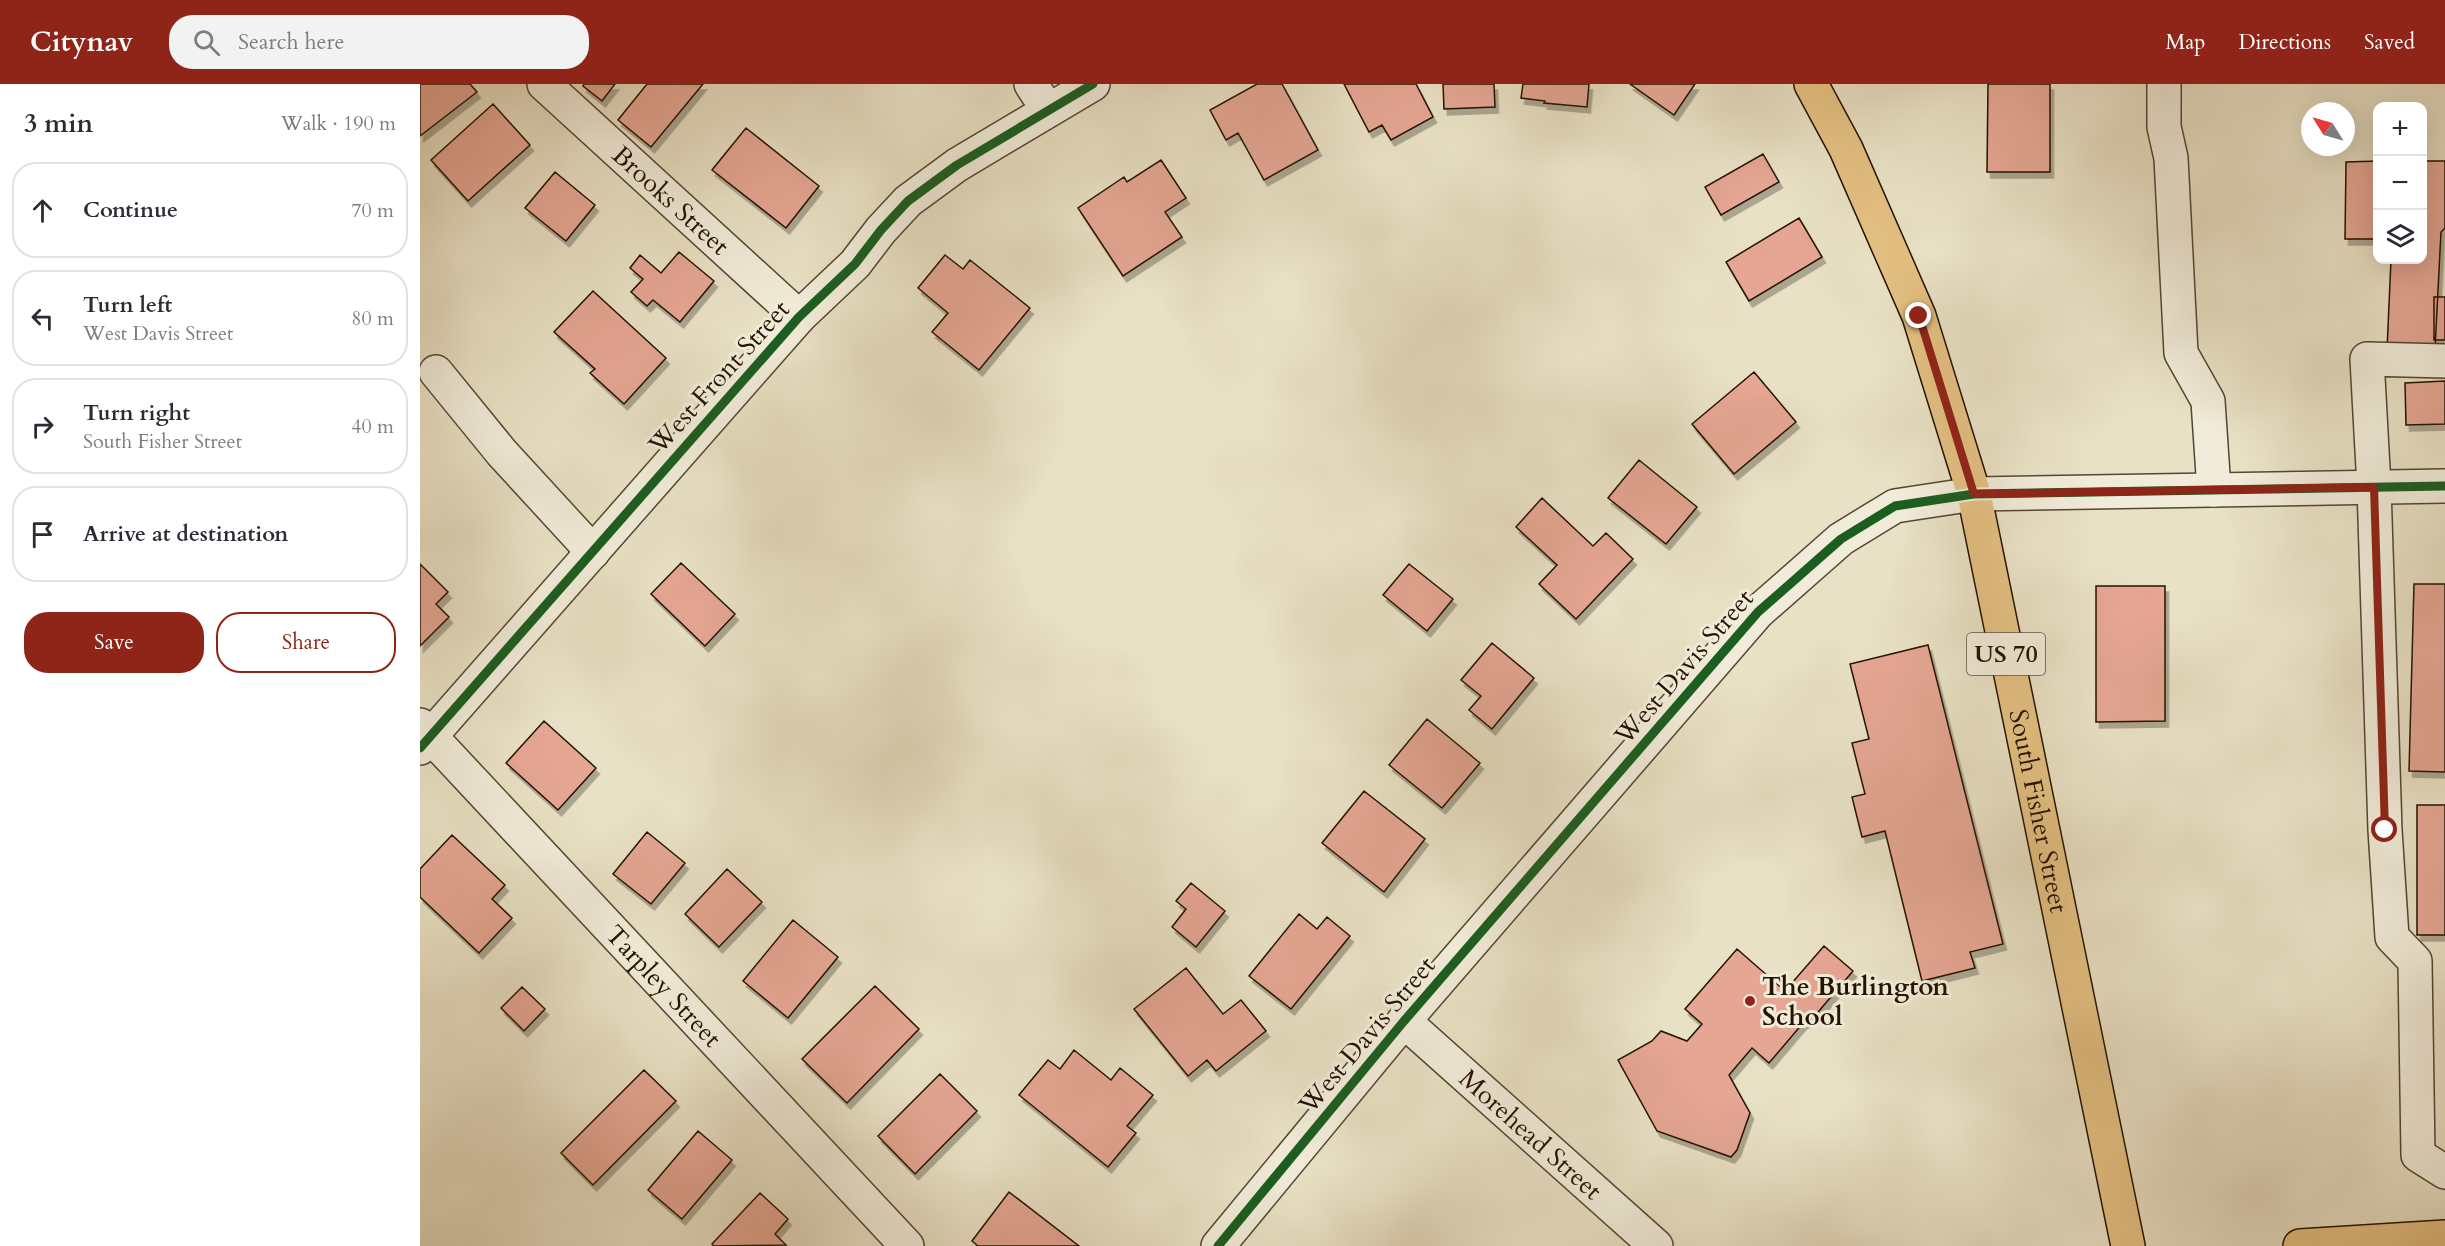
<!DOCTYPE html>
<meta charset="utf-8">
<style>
:root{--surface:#fff;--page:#f2f2f3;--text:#2b2b33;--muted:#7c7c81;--line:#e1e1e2;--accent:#8f2418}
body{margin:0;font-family:Cardo,serif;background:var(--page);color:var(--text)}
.controls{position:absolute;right:18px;top:18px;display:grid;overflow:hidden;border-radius:12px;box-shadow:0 6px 24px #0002}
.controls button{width:54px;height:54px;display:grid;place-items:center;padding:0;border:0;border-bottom:2px solid var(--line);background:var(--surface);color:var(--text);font:30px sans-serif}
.compass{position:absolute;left:1881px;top:18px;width:54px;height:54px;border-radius:50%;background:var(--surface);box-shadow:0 6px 24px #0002;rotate:307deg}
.stop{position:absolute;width:18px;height:18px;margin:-14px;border:4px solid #8f2418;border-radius:50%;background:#fff}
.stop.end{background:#8f2418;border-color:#fff;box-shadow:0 2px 6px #0008}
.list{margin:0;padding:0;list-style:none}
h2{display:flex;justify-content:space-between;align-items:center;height:78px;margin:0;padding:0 24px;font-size:26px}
h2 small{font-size:20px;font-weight:400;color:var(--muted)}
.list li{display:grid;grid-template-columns:39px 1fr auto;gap:18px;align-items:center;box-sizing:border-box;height:96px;margin:0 12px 12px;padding:0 12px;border:2px solid var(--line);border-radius:24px}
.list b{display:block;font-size:22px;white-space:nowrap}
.list p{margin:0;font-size:20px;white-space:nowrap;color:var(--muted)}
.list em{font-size:20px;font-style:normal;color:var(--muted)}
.actions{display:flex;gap:12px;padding:18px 24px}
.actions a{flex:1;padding:14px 0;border:2px solid var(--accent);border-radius:24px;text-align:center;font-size:21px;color:var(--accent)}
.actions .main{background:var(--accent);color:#fff}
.icon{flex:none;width:33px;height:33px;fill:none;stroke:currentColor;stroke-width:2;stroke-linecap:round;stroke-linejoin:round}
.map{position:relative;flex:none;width:2025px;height:1162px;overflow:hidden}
header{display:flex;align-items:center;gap:36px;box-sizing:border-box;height:84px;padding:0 30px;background:var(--accent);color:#fff}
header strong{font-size:28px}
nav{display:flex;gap:33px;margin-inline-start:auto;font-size:21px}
.search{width:420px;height:54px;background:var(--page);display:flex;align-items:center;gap:15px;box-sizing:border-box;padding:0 21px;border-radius:24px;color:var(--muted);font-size:22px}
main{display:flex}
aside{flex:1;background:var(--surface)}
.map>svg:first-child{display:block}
</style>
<header>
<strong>Citynav</strong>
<div class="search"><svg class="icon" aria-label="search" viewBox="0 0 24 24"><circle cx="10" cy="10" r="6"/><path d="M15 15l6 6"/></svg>Search here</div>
<nav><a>Map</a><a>Directions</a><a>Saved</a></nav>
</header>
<main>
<aside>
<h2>3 min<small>Walk · 190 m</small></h2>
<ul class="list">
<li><svg class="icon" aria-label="ahead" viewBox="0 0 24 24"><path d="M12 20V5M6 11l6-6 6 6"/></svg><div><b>Continue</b></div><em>70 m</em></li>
<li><svg class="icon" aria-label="left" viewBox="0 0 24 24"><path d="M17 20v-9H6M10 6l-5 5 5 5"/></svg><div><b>Turn left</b><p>West Davis Street</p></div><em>80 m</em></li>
<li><svg class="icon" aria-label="right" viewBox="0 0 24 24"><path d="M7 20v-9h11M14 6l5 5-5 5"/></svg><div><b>Turn right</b><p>South Fisher Street</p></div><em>40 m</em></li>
<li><svg class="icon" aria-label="arrive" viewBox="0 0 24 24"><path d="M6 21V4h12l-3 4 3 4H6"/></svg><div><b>Arrive at destination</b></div></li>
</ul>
<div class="actions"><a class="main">Save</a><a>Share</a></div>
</aside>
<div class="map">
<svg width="2025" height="1162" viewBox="0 0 2025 1162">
<defs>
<filter id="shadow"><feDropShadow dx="3.5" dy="6" stdDeviation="0" flood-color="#0004"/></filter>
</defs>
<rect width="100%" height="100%" fill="#e9e1c5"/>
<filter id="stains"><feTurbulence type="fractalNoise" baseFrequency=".00333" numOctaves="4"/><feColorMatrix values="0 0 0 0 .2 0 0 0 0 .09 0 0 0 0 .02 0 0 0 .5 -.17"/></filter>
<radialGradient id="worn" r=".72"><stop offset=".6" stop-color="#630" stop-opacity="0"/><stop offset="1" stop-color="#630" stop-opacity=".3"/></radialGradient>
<path fill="#e5a693" stroke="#231201" stroke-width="1.5" filter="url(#shadow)" d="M 0,0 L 50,0 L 57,8 L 0,52 Z
M 164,0 L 195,0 L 182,17 L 163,2 Z
M 227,0 L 283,0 L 231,63 L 198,36 Z
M 837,0 L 862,0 L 898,66 L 844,96 L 818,49 L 806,56 L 790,26 Z
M 924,0 L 996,0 L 1013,33 L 971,56 L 962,41 L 949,48 Z
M 1023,0 L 1074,0 L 1075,23 L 1024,25 Z
M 1103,0 L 1169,0 L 1167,23 L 1124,19 L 1125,17 L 1101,14 Z
M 1210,0 L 1275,0 L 1254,31 Z
M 1568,0 L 1630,0 L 1630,88 L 1567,88 Z
M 73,20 L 110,61 L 48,117 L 11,76 Z
M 326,44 L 399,102 L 366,144 L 292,86 Z
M 1343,70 L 1359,98 L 1301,131 L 1285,103 Z
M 741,76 L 766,114 L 745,128 L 762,153 L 703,192 L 658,124 L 704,93 L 707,98 Z
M 1958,77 L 1958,155 L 1925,155 L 1926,78 Z
M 2002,77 L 2025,77 L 2025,144 L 2021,148 L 2015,265 L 1967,266 L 1971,176 L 2002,176 Z
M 135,88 L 175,121 L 146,157 L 105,124 Z
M 1379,134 L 1402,173 L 1329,217 L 1306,178 Z
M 259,168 L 294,197 L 260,238 L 233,216 L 227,222 L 211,208 L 223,195 L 210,184 L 220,171 L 241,189 Z
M 525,171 L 543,185 L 550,176 L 610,224 L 559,286 L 512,248 L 528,229 L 498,204 Z
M 173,207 L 246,274 L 204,320 L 170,289 L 175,285 L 134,248 Z
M 2014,213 L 2025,213 L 2025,256 L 2014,256 Z
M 1334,288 L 1376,338 L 1314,390 L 1272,340 Z
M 2025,297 L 2025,340 L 1986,341 L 1985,299 Z
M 1219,376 L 1277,423 L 1246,460 L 1188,414 Z
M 1122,414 L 1173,462 L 1186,449 L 1213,475 L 1156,535 L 1119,500 L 1137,481 L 1096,443 Z
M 261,479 L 315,530 L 285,562 L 231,510 Z
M 0,480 L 28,508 L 16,520 L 29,533 L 0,562 Z
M 989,480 L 1033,515 L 1007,547 L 963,511 Z
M 1994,500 L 2025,500 L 2025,688 L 1989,687 Z
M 1676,502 L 1745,502 L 1745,637 L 1676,638 Z
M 1072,559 L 1114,594 L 1072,645 L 1049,626 L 1061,612 L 1041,596 Z
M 1508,561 L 1583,860 L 1550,868 L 1555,884 L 1502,897 L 1465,747 L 1442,753 L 1432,713 L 1445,710 L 1432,659 L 1449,655 L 1430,580 Z
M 1007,635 L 1060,679 L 1022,724 L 969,681 Z
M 124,637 L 176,684 L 138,726 L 86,679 Z
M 944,707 L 1005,755 L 964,808 L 902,759 Z
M 1997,721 L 2025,721 L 2025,851 L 1997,851 Z
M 227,748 L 265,779 L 231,820 L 193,790 Z
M 32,751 L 85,801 L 72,815 L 92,834 L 59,869 L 0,813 L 0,785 Z
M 307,785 L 342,818 L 299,863 L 265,830 Z
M 771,799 L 805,827 L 776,863 L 752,843 L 766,825 L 756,817 Z
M 879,830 L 897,845 L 907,833 L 930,852 L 871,925 L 829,892 Z
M 373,836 L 418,873 L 368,934 L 323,897 Z
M 1404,862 L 1433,887 L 1393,934 L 1383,939 L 1349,979 L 1332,964 L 1309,991 L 1330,1029 L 1317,1066 L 1311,1073 L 1237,1047 L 1198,976 L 1232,957 L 1241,947 L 1267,957 L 1282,940 L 1265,925 L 1317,865 L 1365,907 Z
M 766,884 L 803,930 L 821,916 L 846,947 L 796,987 L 787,976 L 768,992 L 714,925 Z
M 455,902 L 499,945 L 427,1019 L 382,975 Z
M 102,903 L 125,925 L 104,947 L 81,924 Z
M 654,966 L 691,996 L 700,984 L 733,1011 L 707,1042 L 716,1049 L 688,1083 L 599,1011 L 628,976 L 640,985 Z
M 224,986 L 256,1017 L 173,1101 L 141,1069 Z
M 520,990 L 557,1027 L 495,1090 L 458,1052 Z
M 278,1047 L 312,1076 L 262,1135 L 228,1106 Z
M 589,1108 L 659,1162 L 558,1162 L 552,1157 Z
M 340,1109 L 368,1135 L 355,1150 L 366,1161 L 294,1162 L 292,1160 Z"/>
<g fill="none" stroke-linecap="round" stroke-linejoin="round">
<defs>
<g id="minor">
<path id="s1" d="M 124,0 L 379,233"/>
<path d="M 611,0 L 628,26"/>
<path d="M 1744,0 L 1744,43 L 1751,74 L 1761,269 L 1788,317 L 1794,406"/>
<path d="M 2025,277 L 1947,275 L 1954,403 L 1965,746 L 1972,853 L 1995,877 L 1998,1071 L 2025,1088"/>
<path d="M 16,288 L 82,369 L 173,468"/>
<path id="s2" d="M 0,641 L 487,1162"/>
<path d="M 0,664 L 379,233 L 435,180 L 461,146 L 488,117 L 537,81 L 673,0"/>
<path id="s3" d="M 984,937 L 1236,1162"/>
<path d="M 798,1162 L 984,937 L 1338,528 L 1421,455 L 1475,422 L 1554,410 L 2025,402"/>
</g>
<g id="major">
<path id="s4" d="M 1391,0 L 1426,65 L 1499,232 L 1554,410 L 1708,1162"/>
<path d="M 1880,1162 L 2025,1153"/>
</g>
</defs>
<use href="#minor" stroke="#544632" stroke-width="36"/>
<use href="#major" stroke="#231201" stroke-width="36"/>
<use href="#minor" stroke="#f1ecd9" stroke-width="33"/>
<use href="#major" stroke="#e4c082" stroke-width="33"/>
<defs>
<path id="cycleway" d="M 0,664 L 379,233 L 435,180 L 461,146 L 488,117 L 537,81 L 673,0
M 798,1162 L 984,937 L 1338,528 L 1421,455 L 1475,422 L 1554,410 L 2025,402"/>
</defs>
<use href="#cycleway" stroke="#f1ecd9" stroke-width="13"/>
<use href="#cycleway" stroke="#1b5e20" stroke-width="9"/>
</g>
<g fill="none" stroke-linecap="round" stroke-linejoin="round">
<path stroke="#8f2418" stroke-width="8" d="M 1499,232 L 1554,410 L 1954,403 L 1965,746"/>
</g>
<circle fill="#8f2418" stroke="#f1ecd9" stroke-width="2" cx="1330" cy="917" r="6"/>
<g text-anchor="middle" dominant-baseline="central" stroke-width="6" stroke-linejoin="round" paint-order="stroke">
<rect fill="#f1ecd9" stroke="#615342" stroke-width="1.5" x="1547" y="549" width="78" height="42" rx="4.5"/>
<g font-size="24" font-weight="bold" fill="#231201">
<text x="1586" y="570">US 70</text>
</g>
<g font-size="26" fill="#231201" stroke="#f1ecd9">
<text stroke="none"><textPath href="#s1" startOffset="172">Brooks Street</textPath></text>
<text transform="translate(299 293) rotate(-48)">West Front Street</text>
<text transform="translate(1264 583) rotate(-49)">West Davis Street</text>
<text stroke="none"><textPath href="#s4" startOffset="766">South Fisher Street</textPath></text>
<text stroke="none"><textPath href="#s2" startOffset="357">Tarpley Street</textPath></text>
<text transform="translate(947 951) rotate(-50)">West Davis Street</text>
<text stroke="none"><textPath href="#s3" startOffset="170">Morehead Street</textPath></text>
</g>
<g font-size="26" font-weight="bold" fill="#231201" stroke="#f1ecd9" text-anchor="start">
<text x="1342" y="902">The Burlington<tspan x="1342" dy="30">School</tspan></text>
</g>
</g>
<rect width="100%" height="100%" filter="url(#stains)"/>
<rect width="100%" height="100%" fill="url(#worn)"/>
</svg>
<div class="controls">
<button>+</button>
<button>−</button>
<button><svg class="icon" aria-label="layers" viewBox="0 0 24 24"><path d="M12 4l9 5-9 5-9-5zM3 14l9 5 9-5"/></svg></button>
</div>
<svg class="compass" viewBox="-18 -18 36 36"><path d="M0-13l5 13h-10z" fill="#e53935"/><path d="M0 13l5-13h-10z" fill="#7c7c81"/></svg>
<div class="stop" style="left:1965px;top:746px"></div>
<div class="stop end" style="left:1499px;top:232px"></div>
</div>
</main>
